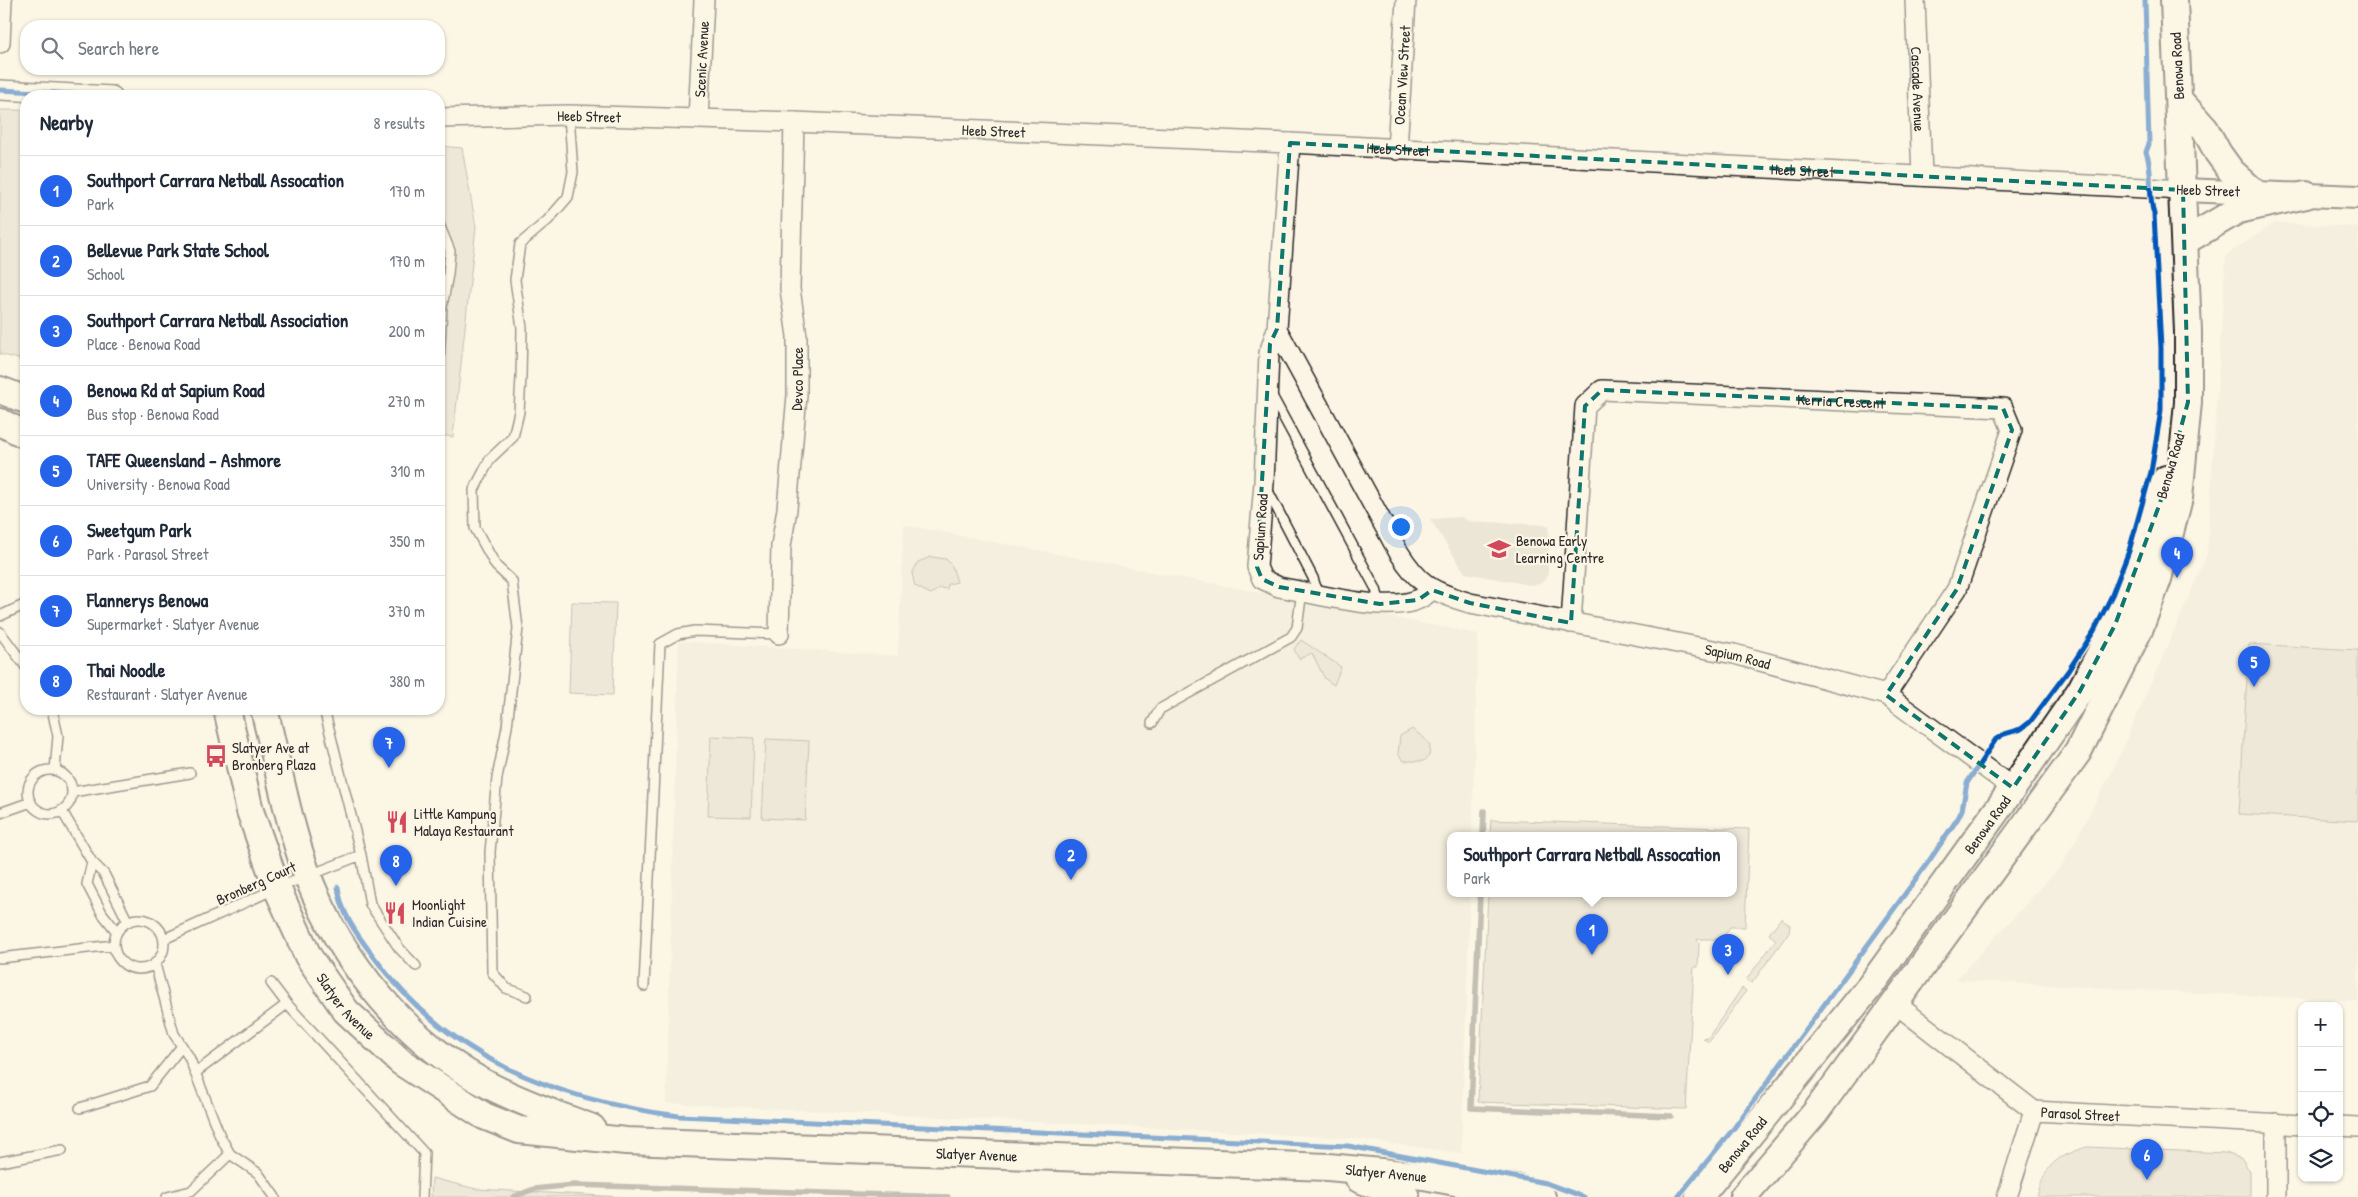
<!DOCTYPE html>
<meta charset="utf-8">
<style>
:root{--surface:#fff;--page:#f2f2f3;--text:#1f2937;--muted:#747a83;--line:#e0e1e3;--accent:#2563eb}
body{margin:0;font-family:"Patrick Hand",sans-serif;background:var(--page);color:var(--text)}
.controls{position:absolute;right:15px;bottom:15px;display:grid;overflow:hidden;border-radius:10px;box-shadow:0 1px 4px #0004}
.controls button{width:45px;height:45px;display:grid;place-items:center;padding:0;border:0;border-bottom:1px solid var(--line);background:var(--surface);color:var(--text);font:25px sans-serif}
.you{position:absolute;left:1400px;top:526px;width:18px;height:18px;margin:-12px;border:4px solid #fff;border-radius:50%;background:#1a73e8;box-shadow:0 0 0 8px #1a73e833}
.badge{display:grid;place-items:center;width:32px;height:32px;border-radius:50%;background:var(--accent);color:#fff;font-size:16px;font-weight:700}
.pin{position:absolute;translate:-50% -41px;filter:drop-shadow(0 1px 2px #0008)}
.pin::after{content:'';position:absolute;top:26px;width:18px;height:15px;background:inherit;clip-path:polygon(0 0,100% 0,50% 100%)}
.popup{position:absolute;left:1447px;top:832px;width:290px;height:65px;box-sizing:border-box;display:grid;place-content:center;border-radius:10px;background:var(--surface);filter:drop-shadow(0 1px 4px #0005);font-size:16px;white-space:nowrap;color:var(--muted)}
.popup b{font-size:19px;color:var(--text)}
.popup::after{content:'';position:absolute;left:50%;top:100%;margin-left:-10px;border:10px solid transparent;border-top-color:var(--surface)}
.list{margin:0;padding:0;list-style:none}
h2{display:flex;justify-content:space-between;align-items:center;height:65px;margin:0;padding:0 20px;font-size:21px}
h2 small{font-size:16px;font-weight:400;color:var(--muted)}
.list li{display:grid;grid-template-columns:32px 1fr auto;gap:15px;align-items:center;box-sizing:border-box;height:70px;padding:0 20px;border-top:1px solid var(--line)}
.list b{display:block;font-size:19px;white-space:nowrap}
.list p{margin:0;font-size:16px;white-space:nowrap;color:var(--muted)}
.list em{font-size:16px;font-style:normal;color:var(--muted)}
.icon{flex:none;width:28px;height:28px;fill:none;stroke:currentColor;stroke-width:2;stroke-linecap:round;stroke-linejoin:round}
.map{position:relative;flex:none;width:2358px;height:1197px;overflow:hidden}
.search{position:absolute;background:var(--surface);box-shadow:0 1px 4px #0004;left:20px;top:20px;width:425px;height:55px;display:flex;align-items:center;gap:12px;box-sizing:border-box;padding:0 18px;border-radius:20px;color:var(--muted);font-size:19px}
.panel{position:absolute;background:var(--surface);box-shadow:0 1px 4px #0004;left:20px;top:90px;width:425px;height:625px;border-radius:20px}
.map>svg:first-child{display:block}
</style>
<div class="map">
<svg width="2358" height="1197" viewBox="0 0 2358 1197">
<rect width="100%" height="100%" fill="#fcf5e5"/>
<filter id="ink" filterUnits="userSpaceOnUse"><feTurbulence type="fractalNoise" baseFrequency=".02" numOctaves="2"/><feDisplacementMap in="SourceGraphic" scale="10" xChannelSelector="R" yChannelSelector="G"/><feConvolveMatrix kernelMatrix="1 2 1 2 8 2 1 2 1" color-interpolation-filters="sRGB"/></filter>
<g filter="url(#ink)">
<path fill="#ece6d7" d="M 2275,223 L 2358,227 L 2358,1001 L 1956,980 L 2063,864 L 2114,768 L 2207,555 L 2226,255 Z
M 1462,517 L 1468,521 L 1549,525 L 1548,574 L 1546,579 L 1539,584 L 1530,585 L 1465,573 L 1430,519 Z
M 904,525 L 1478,634 L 1472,836 L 1451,836 L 1451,894 L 1470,894 L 1461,1153 L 1351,1138 L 666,1103 L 679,641 L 898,656 Z"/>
<path fill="#ded8ca" stroke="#84827a" d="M 0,110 L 26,110 L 26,361 L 0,354 Z
M 439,146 L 462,148 L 476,227 L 453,437 L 439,435 Z
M 931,557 L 946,559 L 952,566 L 957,582 L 948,584 L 947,589 L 940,588 L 931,594 L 915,586 L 912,574 L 918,562 Z
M 572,602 L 616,603 L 613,695 L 569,693 Z
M 1301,640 L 1341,667 L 1334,685 L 1325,679 L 1312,653 L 1299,659 L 1294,649 Z
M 2249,644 L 2358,650 L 2358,821 L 2239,814 Z
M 1412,729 L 1424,738 L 1430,745 L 1429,756 L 1424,761 L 1404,761 L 1398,754 L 1400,736 Z
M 711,736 L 754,738 L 751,817 L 708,816 Z
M 766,739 L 809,741 L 805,820 L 762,818 Z
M 1491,820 L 1749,829 L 1745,927 L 1730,927 L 1722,939 L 1698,939 L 1697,940 L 1699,943 L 1698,967 L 1694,967 L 1686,1109 L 1478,1102 L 1488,894 L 1733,894 L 1733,836 L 1490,836 Z
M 1781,918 L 1790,925 L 1789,932 L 1752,983 L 1746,980 L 1776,940 L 1769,934 Z
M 1742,988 L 1746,991 L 1709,1042 L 1703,1039 L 1708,1038 Z
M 2087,1147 L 2226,1153 L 2242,1159 L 2250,1172 L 2250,1197 L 2037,1197 C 2045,1165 2056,1156 2087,1147 Z
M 432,1178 L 476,1189 L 622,1197 L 431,1197 Z"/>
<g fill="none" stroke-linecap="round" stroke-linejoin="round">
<path stroke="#7d7b74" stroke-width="5.5" d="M 1483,836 L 1484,811
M 1480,894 L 1471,1108 L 1671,1116
M 513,1197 L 534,1189 L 574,1185 L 948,1197"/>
<defs>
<path id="service" d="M 439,224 L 450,251 L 448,274 L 442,307 L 439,364
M 1271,394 L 1376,589 L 1380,604
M 1267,489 L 1313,578 L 1318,594
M 0,616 L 26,604
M 0,632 L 26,667
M 52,709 L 58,736 L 55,770
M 324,709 L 361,855 L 370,904 L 399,948 L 416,966
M 1152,723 L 1160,709 L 1291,637 L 1297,628 L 1302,591
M28 792a22 22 0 1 1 44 0a22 22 0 1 1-44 0Z
M 72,792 L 190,773
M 62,811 L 92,862 L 104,874 L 128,922
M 0,813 L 31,802
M 92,862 L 87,884 L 102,913 L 117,932
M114 944a25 25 0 1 1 50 0a25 25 0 1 1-50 0Z
M 164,939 L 277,888 L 361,855
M 0,958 L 114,945
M 155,964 L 174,1034 L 189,1057 L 220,1136 L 230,1154 L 258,1173 L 275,1197
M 644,986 L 660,644 L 678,634 L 695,631 L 779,634
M 527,996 L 506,988 L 492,972 L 490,852 L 497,778 L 507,727 L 518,628 L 512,581 L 496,566 L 475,528 L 474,490 L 490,459 L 513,437 L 519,412 L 521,377 L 522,328 L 515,280 L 520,244 L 548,220 L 568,197 L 573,172 L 569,115
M 287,1004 L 424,1153 L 422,1197
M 195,1073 L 287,1004 L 271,983
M 80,1108 L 150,1086 L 182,1046
M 0,1162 L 62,1150
M 167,1197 L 191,1191 L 230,1154"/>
<g id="minor">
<path id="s1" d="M 1915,0 L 1922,176"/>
<path d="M 0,43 L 2,0"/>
<path d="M 0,90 L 112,96"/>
<path id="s2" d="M 439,118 L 569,115 L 794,122 L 1290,143 L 2183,190"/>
<path id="s3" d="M 698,119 L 704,0"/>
<path id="s4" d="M 1290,143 L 1277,329 L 1398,551 C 1419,585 1432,592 1470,603 L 1734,654 L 1886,695 L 2013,788"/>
<path id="s5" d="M 1397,150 L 1406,0"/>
<path d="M 1277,329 L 1269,353 L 1264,483 L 1257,567 L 1262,579 L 1279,587 C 1312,593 1390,614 1419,599 C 1424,597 1428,593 1432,590"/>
<path id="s6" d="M 1571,623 L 1585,406 L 1602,390 L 2003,408 L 2012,430 L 1957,589 L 1886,695"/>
<path id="s7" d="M 779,634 L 781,546 L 787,509 L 797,395 L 797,336 L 790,289 L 794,122"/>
<path id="s8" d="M 1896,1004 L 2034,1111 L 2302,1125"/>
<path d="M 2276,1123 L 2276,1197"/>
<path d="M 2339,1126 L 2358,1127"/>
<path d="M 2007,1197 L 2034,1111"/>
</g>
<path id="tertiary" d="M 2183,190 L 2358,197"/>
<g id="secondary">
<path d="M 2179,100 L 2205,129 L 2218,153 L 2231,171 L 2253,191"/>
<path d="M 2185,241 L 2238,210 L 2306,195"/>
<path d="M 0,390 L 26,400"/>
<path d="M 0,422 L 26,435"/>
<path id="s9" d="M 227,709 L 250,811 L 277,888 L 308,956 L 346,1011 L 401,1062 L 484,1116 L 519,1130 L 626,1141 L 1328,1167 L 1424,1176 L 1471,1185 L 1500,1197"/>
<path d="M 264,709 C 278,765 288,823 308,877 C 342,963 407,1043 490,1086 C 523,1103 558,1115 592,1128"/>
<path d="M 1359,1179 L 1406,1197"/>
<path d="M 1479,1186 L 1516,1188 L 1542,1197"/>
<path id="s10" d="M 1699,1197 L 1871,985 L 2013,788 L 2080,691 L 2115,625 L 2129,592 L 2166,479"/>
<path d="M 1743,1197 L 1815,1113 L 2078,752 L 2139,630 L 2158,579 L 2179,498 L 2188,402 L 2188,332 L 2174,0"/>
</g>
</defs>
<use href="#service" stroke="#2b2b2b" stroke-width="12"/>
<use href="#minor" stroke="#2b2b2b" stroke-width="22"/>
<use href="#tertiary" stroke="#2b2b2b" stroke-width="26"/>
<use href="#secondary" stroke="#2b2b2b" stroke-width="30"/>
<use href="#service" stroke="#fcf5e5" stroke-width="9"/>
<use href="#minor" stroke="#fcf5e5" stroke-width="19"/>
<use href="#tertiary" stroke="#fcf5e5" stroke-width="22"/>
<use href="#secondary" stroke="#fcf5e5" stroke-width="26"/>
<defs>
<path id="cycleway" d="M 0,90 L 112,96
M 338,887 C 341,913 356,933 371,953 C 446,1058 555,1100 679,1116 L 1348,1146 L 1546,1183 L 1584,1197
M 1678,1197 L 1734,1128 L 1929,861 L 1958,818 L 1962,810 L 1967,783 L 1996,739 L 2004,734 L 2021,729 L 2030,722 L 2068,671 L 2094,631 L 2112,595 L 2129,551 L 2151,472 L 2161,410 L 2161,348 L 2154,214 C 2147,194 2154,171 2146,152 L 2149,144 L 2145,0"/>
</defs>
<use href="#cycleway" stroke="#fcf5e5" stroke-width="8"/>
<use href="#cycleway" stroke="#0057b8" stroke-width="5"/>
</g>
</g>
<path d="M0 0H2358V1197H0ZM 1290,143 L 2183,190 L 2188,402 L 2160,503 L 2115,625 L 2080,691 L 2013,788 L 1886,695 L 1957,589 L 2012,430 L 2003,408 L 1602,390 L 1585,406 L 1571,623 L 1470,603 L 1432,590 L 1418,600 L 1380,604 L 1279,587 L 1262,579 L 1257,567 L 1270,344 L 1277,329 Z" fill="#fcf5e5" fill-opacity=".55" fill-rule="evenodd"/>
<path fill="none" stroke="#0f766e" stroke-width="4" stroke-dasharray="10 6" stroke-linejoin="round" d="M 1290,143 L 2183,190 L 2188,402 L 2160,503 L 2115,625 L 2080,691 L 2013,788 L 1886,695 L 1957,589 L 2012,430 L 2003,408 L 1602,390 L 1585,406 L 1571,623 L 1470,603 L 1432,590 L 1418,600 L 1380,604 L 1279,587 L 1262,579 L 1257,567 L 1270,344 L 1277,329 Z"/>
<defs>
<symbol id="school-bare" viewBox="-9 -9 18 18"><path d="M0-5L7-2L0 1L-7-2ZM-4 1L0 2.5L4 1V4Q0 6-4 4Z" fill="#d1495b" stroke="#fcf5e5" stroke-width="2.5" paint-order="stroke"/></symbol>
<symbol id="bus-bare" viewBox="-9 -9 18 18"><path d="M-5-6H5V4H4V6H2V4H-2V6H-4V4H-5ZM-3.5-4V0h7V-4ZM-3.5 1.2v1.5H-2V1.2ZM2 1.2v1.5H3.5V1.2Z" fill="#d1495b" stroke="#fcf5e5" stroke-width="2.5" paint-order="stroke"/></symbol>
<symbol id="restaurant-bare" viewBox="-9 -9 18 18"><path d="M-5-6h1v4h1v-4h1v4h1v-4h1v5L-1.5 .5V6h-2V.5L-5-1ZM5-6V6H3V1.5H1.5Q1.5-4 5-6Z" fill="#d1495b" stroke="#fcf5e5" stroke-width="2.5" paint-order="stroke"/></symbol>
</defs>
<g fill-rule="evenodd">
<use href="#school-bare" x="1483" y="533" width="32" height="32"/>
<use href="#bus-bare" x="200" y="740" width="32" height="32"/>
<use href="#restaurant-bare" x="381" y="806" width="32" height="32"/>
<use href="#restaurant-bare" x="379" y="897" width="32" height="32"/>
</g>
<g text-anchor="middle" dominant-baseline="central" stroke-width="4.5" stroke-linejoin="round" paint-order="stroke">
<g font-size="15" fill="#2b2b2b" stroke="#fcf5e5">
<text stroke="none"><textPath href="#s3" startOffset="60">Scenic Avenue</textPath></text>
<text transform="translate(2177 66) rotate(-93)">Benowa Road</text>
<text stroke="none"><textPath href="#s5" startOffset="75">Ocean View Street</textPath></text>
<text stroke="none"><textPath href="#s1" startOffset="89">Cascade Avenue</textPath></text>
<text stroke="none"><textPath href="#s2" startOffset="150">Heeb Street</textPath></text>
<text stroke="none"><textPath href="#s2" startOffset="555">Heeb Street</textPath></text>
<text stroke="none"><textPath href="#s2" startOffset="960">Heeb Street</textPath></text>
<text stroke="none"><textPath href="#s2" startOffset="1365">Heeb Street</textPath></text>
<text transform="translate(2208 190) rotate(2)">Heeb Street</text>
<text stroke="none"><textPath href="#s7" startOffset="256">Devco Place</textPath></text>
<text stroke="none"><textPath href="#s6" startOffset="480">Kerria Crescent</textPath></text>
<text transform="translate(2170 466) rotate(-74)">Benowa Road</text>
<text transform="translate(1260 527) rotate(-86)">Sapium Road</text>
<text stroke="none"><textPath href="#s4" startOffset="804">Sapium Road</textPath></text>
<text stroke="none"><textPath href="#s10" startOffset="471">Benowa Road</textPath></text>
<text transform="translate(256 883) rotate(-24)">Bronberg Court</text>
<text stroke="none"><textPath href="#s9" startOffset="324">Slatyer Avenue</textPath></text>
<text stroke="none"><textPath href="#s8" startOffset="221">Parasol Street</textPath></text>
<text stroke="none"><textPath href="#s10" startOffset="68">Benowa Road</textPath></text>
<text stroke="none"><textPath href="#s9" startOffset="998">Slatyer Avenue</textPath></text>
<text stroke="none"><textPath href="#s9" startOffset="1408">Slatyer Avenue</textPath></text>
</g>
<g font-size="15" fill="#2b2b2b" stroke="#fcf5e5" text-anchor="start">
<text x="1516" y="540">Benowa Early<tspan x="1516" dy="17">Learning Centre</tspan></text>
<text x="232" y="747">Slatyer Ave at<tspan x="232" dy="17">Bronberg Plaza</tspan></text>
<text x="414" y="813">Little Kampung<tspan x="414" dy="17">Malaya Restaurant</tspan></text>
<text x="412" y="904">Moonlight<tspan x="412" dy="17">Indian Cuisine</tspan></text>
</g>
</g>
</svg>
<div class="controls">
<button>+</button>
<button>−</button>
<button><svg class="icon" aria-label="locate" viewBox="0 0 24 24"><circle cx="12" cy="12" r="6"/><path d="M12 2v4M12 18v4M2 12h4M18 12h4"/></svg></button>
<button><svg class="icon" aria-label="layers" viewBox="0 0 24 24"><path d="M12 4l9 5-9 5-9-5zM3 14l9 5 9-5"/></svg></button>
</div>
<div class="you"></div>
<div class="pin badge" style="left:1592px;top:955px">1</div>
<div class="popup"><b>Southport Carrara Netball Assocation</b>Park</div>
<div class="pin badge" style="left:1071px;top:880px">2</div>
<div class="pin badge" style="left:1728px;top:975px">3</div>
<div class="pin badge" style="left:2177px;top:578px">4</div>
<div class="pin badge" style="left:2254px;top:687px">5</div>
<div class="pin badge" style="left:2147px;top:1180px">6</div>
<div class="pin badge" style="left:389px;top:768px">7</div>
<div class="pin badge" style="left:396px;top:886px">8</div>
<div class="search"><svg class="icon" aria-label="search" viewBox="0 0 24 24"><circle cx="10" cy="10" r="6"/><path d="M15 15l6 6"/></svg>Search here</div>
<section class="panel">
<h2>Nearby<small>8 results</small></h2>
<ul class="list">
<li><span class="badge">1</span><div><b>Southport Carrara Netball Assocation</b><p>Park</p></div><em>170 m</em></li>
<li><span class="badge">2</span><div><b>Bellevue Park State School</b><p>School</p></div><em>170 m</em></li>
<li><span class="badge">3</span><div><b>Southport Carrara Netball Association</b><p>Place · Benowa Road</p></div><em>200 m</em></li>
<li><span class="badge">4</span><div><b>Benowa Rd at Sapium Road</b><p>Bus stop · Benowa Road</p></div><em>270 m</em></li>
<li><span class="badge">5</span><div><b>TAFE Queensland - Ashmore</b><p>University · Benowa Road</p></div><em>310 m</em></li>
<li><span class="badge">6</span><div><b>Sweetgum Park</b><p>Park · Parasol Street</p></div><em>350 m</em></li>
<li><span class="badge">7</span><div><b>Flannerys Benowa</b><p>Supermarket · Slatyer Avenue</p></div><em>370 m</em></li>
<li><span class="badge">8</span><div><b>Thai Noodle</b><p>Restaurant · Slatyer Avenue</p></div><em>380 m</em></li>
</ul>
</section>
</div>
